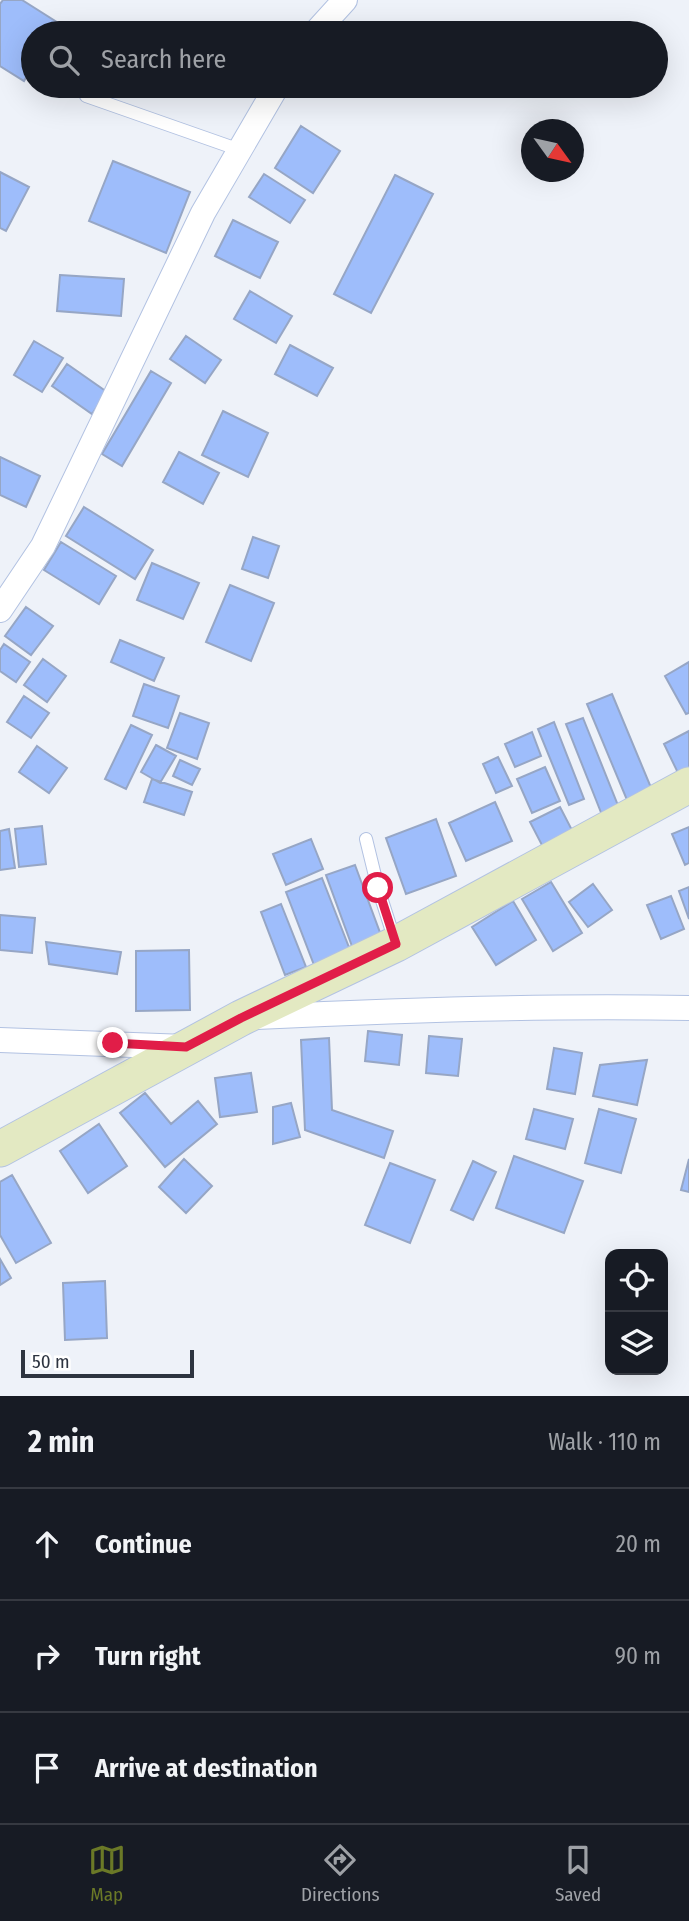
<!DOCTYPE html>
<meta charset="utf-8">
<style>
:root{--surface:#171b24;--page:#20242c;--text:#f1f3f6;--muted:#9ea1a6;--line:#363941;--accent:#6b7927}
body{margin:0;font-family:"Fira Sans Condensed",sans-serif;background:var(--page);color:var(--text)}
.controls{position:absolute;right:21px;bottom:21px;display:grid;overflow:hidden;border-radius:14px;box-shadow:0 7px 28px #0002}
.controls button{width:63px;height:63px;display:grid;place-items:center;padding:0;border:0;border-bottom:2px solid var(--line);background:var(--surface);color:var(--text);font:35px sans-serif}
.compass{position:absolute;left:521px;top:119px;width:63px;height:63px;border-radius:50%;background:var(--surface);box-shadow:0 7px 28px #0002;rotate:123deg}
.scale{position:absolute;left:21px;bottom:18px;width:173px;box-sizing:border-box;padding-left:7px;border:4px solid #2d3440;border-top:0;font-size:19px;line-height:24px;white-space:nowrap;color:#2d3440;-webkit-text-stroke:5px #fff;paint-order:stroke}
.stop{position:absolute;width:21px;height:21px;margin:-16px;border:5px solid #e11d48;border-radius:50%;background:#fff}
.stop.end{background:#e11d48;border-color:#fff;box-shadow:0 2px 7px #0008}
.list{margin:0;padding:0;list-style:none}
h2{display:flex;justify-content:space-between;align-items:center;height:91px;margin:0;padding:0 28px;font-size:30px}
h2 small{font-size:23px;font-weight:400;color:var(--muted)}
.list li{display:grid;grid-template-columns:46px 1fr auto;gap:21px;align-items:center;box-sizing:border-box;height:112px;padding:0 28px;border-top:2px solid var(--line)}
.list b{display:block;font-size:26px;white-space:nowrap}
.list em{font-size:23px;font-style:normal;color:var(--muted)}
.icon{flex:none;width:38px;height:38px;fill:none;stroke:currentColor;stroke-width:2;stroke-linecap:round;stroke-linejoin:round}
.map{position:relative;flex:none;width:689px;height:1396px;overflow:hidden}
.search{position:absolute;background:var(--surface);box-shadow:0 7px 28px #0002;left:21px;right:21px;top:21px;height:77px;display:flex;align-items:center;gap:18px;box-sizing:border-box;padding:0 24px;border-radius:38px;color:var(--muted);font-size:26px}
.sheet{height:427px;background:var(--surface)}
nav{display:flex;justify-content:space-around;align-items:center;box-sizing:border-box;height:98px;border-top:2px solid var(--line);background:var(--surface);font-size:19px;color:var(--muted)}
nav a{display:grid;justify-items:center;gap:4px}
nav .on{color:var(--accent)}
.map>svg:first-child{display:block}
</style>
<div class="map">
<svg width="689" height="1396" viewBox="0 0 689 1396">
<rect width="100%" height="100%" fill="#eef2f9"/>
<path fill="#9ebdfb" stroke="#96a6c5" stroke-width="2" d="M 3,0 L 22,0 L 60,24 L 54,33 L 33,33 L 33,66 L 24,81 L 0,66 L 0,4 Z
M 301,126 L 340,151 L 313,193 L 275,168 Z
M 113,161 L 190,192 L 166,253 L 89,221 Z
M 0,172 L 29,187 L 6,231 L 0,228 Z
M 264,174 L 305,200 L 290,223 L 249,197 Z
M 395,175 L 433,194 L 371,313 L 334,294 Z
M 233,220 L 278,242 L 260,278 L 215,256 Z
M 60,275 L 124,279 L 121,316 L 57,311 Z
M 250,291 L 292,316 L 276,343 L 234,319 Z
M 186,336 L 221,360 L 205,383 L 170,359 Z
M 34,341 L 63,358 L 42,392 L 14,375 Z
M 290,345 L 333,368 L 317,396 L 275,374 Z
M 67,364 L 107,392 L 92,414 L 52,386 Z
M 151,371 L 171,383 L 122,466 L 102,454 Z
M 223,411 L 268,433 L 248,477 L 202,455 Z
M 179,452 L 219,473 L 203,504 L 163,482 Z
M 0,457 L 40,476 L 26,507 L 0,495 Z
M 84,507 L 153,550 L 135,579 L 66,536 Z
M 253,537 L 279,546 L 268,578 L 242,569 Z
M 61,542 L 116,576 L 99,604 L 44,570 Z
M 152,563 L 199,583 L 183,619 L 137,600 Z
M 230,585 L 274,603 L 251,661 L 206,642 Z
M 26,607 L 53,626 L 31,655 L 5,636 Z
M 120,640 L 164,658 L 154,681 L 111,662 Z
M 4,644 L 30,662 L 16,682 L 0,671 L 0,650 Z
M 43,659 L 66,676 L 47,702 L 24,685 Z
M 689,662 L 689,713 L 686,714 L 665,676 Z
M 144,684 L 179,696 L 168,728 L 133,716 Z
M 612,694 L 652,790 L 627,800 L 587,704 Z
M 24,696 L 49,713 L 31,738 L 7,722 Z
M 180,713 L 209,723 L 197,759 L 167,748 Z
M 583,718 L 619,808 L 602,815 L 566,724 Z
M 554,722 L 584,799 L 569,805 L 538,729 Z
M 131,725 L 152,735 L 126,789 L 105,779 Z
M 689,731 L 689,770 L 679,775 L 664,744 Z
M 532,732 L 541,756 L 515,767 L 505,744 Z
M 156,745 L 176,756 L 160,783 L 141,772 Z
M 37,746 L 67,768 L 49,793 L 19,772 Z
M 498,757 L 512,786 L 496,793 L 483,764 Z
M 180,760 L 200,769 L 192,785 L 173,776 Z
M 545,767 L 560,801 L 532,813 L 517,779 Z
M 152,779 L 192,792 L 184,815 L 144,802 Z
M 495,802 L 512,841 L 466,861 L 449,823 Z
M 560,807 L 574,834 L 544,849 L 530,822 Z
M 436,819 L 456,876 L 406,894 L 386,838 Z
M 42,826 L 46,864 L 19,867 L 15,829 Z
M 689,827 L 689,863 L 685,865 L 672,834 Z
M 9,829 L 15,868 L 0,870 L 0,831 Z
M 311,839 L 323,869 L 286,885 L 273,854 Z
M 355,865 L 382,938 L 353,949 L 326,875 Z
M 322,878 L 350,950 L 314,965 L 286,892 Z
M 551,882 L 582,933 L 553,951 L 522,899 Z
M 593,884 L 612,910 L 588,927 L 569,902 Z
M 689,887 L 689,919 L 679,891 Z
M 671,896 L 684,929 L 661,939 L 647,905 Z
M 513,901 L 536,940 L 496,965 L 472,927 Z
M 281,904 L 306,967 L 285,975 L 261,912 Z
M 0,915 L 35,918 L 32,953 L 0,950 Z
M 46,942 L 121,952 L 117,974 L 49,964 Z
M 189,950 L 190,1010 L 136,1011 L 136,951 Z
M 368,1031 L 402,1035 L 399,1065 L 365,1061 Z
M 429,1036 L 462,1039 L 458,1076 L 426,1073 Z
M 329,1038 L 332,1110 L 393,1131 L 384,1158 L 305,1130 L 301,1040 Z
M 554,1048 L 582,1053 L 575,1094 L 547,1089 Z
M 647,1060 L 637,1105 L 593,1096 L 600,1065 Z
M 251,1073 L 257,1112 L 220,1117 L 215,1078 Z
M 145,1093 L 171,1124 L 198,1101 L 217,1124 L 165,1167 L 120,1113 Z
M 291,1103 L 300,1137 L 273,1144 L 273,1107 Z
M 534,1109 L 573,1119 L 565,1149 L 526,1139 Z
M 599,1109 L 636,1119 L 621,1173 L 585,1163 Z
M 99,1124 L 127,1166 L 88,1193 L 60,1151 Z
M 514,1156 L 583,1181 L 564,1233 L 496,1208 Z
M 184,1159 L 212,1186 L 186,1213 L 159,1187 Z
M 689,1159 L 689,1192 L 681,1190 Z
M 473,1161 L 496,1172 L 473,1220 L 451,1210 Z
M 390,1163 L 435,1180 L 410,1243 L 365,1225 Z
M 12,1175 L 51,1243 L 16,1263 L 0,1235 L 0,1182 Z
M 0,1259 L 11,1278 L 0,1285 Z
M 105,1281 L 107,1338 L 65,1340 L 63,1283 Z"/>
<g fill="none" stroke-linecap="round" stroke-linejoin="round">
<defs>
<path id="lane" d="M 86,96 L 240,150
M 366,839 L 378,888 L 395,941"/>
<path id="street" d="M 315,33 L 345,0
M 0,610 L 43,546 L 203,213 L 277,86
M 256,1017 C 400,1010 545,1005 689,1008
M 0,1040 L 186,1047"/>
<path id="secondary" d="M 0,1149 L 241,1018 L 396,944 L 689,785"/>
</defs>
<use href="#lane" stroke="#b2c2e2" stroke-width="14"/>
<use href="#street" stroke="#b2c2e2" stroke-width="26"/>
<use href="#secondary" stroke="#b2c2e2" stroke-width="37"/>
<use href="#lane" stroke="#fff" stroke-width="12"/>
<use href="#street" stroke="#fff" stroke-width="24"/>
<use href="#secondary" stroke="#e3e9c2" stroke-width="35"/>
</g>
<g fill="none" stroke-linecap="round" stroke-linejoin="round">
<path stroke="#e11d48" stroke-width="9" d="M 113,1043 L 186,1047 L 241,1018 L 396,944 L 378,888"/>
</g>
</svg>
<div class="controls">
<button><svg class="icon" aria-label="locate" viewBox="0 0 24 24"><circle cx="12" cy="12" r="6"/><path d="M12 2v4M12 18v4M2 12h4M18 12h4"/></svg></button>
<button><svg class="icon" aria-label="layers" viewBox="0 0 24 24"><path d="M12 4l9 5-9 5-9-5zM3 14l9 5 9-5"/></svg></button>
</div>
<svg class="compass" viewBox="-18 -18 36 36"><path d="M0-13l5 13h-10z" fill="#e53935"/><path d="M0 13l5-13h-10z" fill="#9ea1a6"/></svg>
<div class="scale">50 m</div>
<div class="stop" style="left:378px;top:888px"></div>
<div class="stop end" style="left:113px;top:1043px"></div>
<div class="search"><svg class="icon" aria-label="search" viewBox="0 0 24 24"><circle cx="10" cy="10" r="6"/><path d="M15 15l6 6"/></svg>Search here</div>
</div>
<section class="sheet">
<h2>2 min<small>Walk · 110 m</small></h2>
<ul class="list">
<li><svg class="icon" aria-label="ahead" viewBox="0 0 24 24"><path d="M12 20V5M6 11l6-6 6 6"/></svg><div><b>Continue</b></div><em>20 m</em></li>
<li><svg class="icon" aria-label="right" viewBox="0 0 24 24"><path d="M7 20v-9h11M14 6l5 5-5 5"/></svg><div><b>Turn right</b></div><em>90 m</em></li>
<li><svg class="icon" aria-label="arrive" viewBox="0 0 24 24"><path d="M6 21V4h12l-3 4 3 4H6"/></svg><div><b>Arrive at destination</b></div></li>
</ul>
</section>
<nav>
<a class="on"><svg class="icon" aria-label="map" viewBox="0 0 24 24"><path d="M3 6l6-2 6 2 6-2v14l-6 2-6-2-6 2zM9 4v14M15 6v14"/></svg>Map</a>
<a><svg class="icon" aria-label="directions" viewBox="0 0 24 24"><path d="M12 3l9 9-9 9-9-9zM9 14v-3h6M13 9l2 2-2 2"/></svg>Directions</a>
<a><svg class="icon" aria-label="saved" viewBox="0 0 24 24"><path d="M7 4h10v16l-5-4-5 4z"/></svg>Saved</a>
</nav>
